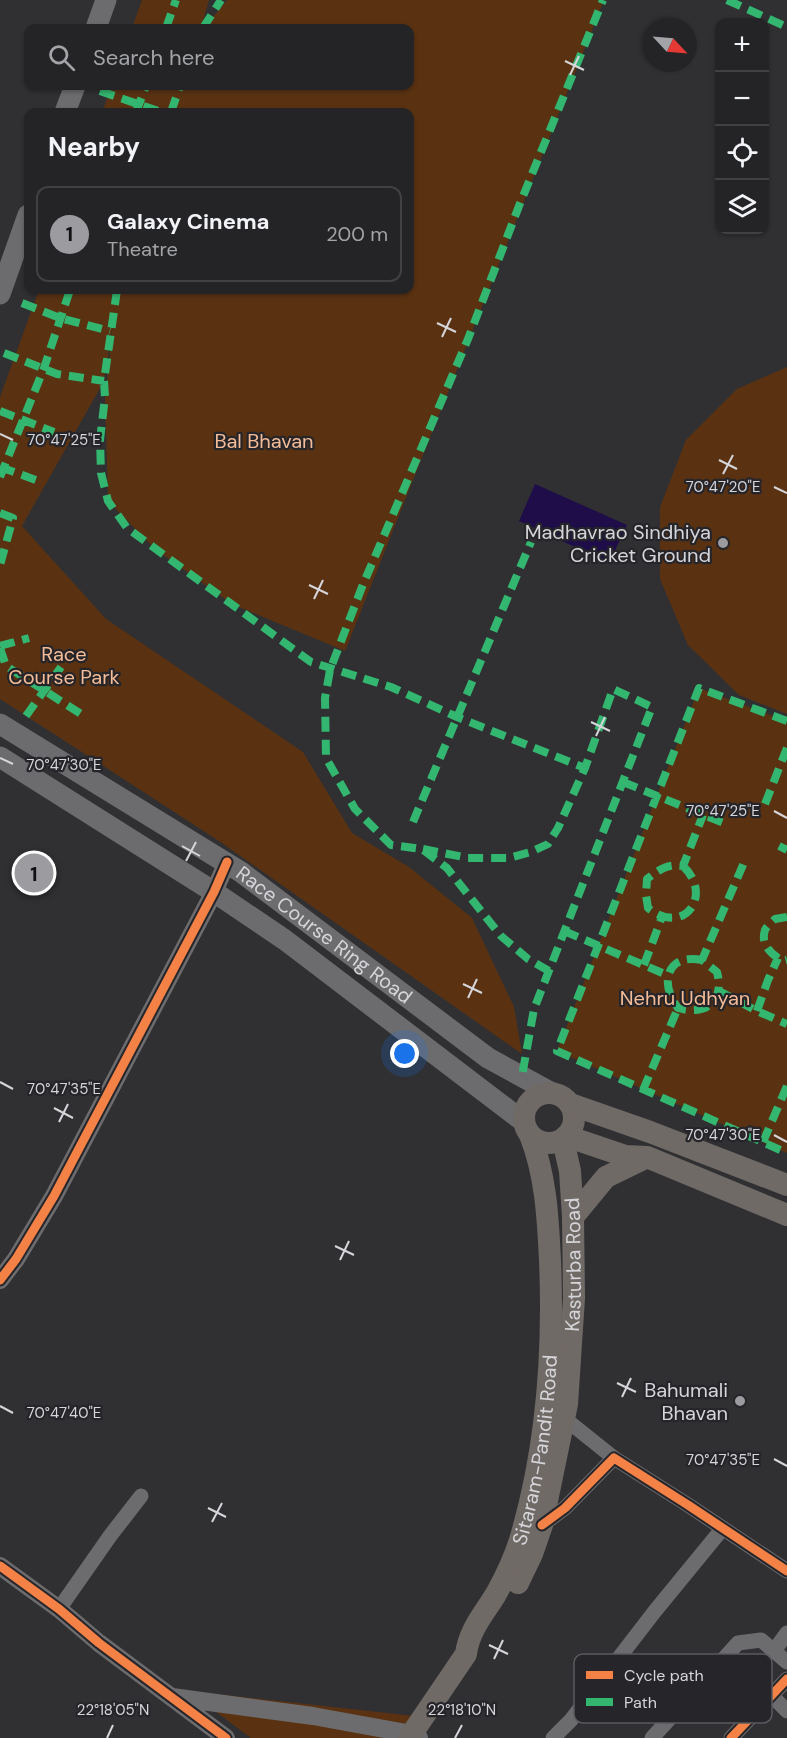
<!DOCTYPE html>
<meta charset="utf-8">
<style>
:root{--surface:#242426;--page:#303032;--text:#f1f3f6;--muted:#a3a4a7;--line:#414143;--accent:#9c9ca0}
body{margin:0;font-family:"DM Sans",sans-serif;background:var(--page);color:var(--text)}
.controls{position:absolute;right:18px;top:18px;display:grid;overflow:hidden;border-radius:12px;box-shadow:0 2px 4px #0004}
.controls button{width:54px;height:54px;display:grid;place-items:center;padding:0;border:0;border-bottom:2px solid var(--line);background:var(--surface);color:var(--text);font:30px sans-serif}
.compass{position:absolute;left:643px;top:18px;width:54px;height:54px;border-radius:50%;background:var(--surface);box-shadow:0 2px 4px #0004;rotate:116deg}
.you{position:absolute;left:405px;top:1054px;width:21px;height:21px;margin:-15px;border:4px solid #fff;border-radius:50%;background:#1a73e8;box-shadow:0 0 0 9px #1a73e833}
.badge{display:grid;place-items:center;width:39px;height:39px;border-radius:50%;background:var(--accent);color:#111;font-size:20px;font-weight:700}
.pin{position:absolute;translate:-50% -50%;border:3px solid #fff;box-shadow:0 2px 6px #0006}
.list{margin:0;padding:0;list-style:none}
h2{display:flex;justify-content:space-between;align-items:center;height:78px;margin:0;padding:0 24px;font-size:26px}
h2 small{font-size:20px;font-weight:400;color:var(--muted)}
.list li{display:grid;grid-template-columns:39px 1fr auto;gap:18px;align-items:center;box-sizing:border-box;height:96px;margin:0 12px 12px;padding:0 12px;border:2px solid var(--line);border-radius:12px}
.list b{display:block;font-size:22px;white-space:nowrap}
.list p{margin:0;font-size:20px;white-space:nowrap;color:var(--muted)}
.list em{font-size:20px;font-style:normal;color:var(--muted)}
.icon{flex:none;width:33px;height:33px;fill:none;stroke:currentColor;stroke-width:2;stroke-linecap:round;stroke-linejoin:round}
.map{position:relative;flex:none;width:787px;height:1738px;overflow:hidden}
.search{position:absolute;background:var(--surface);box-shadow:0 2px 4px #0004;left:24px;top:24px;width:390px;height:66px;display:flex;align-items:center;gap:15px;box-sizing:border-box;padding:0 21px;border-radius:12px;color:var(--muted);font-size:22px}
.panel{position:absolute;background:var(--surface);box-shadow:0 2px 4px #0004;left:24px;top:108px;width:390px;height:186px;border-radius:12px}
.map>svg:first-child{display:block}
</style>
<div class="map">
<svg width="787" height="1738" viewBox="0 0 787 1738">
<rect width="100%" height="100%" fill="#303033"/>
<path fill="#5a3212" d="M 142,0 L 209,0 L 201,28 L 132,28 Z
M 227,0 L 604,0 L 345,651 L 232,604 L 155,549 L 108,501 L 105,397 L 113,325 L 104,381 L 22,526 L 106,619 L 303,752 L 352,833 L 409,867 L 472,918 L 514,1007 L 522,1054 L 219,841 L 0,699 L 0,397 L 39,290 L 410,290 L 410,112 L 102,112 L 112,86 L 410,86 L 410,28 L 204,28 Z
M 787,367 L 787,714 L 739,695 L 688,645 L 660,579 L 660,507 L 686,440 L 737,389 Z
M 699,688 L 787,721 L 787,1153 L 557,1051 Z
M 188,1691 L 423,1717 L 407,1738 L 251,1738 Z"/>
<path fill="#1e0d49" d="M 535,484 L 627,525 L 609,563 L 519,521 Z"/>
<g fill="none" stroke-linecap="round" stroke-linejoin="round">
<path stroke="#6c6c6e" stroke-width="15" d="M 557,1416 L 564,1418 L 614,1458
M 542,1525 L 565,1508 L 614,1458 L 688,1505 L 787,1571
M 59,1609 L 110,1536 L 141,1496
M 774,1651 L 787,1633
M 772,1696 L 787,1711
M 553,1738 L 571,1720 L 655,1611 L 723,1528
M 652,1738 L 738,1643 L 761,1640 L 787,1662
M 731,1738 L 787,1679"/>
<path stroke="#6c6c6e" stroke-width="18" d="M 0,1280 L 16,1259 L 54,1196 L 214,892 L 227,862
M 0,1566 L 59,1609 L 99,1643 L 226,1738
M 172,1697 L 313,1716 L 412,1734 L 419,1738"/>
<g stroke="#6c6c6e" stroke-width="21">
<path d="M 96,28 L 106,0"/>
<path d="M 65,112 L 75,86"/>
<path d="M 0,294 L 28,215"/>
<path id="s1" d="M 0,724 L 241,872 L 488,1058 L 552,1093"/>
<path d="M 0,757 L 214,892 L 285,940 L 524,1122"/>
</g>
<g stroke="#706a67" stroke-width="22">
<circle cx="549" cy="1118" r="25"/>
<path d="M 570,1104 L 650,1132 L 787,1185"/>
<path d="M 566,1136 L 625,1156 L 647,1157 L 787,1215"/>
<path d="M 573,1217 L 606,1177 L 645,1158"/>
<path id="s2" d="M 518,1583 L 532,1554 L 542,1525 L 567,1404 L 574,1298 L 573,1217 L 570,1171 L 563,1140"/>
<path id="s3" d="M 409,1738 L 466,1654 C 469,1630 484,1614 496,1594 C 506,1576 514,1559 520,1540 C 547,1449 554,1355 550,1260 C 548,1219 546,1175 530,1135"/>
</g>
<path stroke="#33b770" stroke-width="8" stroke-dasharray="15 8" stroke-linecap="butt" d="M 727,0 L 787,27
M 166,28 L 176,0
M 203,28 L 221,0
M 100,91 L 161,112
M 136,112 L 146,86
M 171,112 L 180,86
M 117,290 L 104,381 L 105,397 L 100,440 L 101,473 L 108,501 L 127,528 L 311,662 L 391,687 L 457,717 L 585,768
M 22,303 L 60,318 L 110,331
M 4,353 L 57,374 L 104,381
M 0,411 L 54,432
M 0,467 L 36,480
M 0,477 L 44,368 L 70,290
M 0,513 L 13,518 L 0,565
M 0,646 L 29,638
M 0,648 L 6,666 L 81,714
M 26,716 L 61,667
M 787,721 L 699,688 L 557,1051 L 787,1153
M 623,782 L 726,824
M 765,804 L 787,748
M 413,822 L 531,542
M 779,846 L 787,850
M 423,849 L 468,858 L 509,858 L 531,852 L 548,844 L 558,828 L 585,768 L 613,689 L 652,707 L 534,1009 L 522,1076
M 683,866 C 714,895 684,937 648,908 L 646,895 L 647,879 C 659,870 667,863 683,866 L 703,815
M 787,917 L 775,919 C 772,922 767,926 765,930 C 760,945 772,955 783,961 L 787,960
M 564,931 L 667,975
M 702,960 C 668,953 658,982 678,1008 C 706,1016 725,1001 717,972 L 702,960 L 746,858
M 644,965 L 662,917
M 549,971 L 528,959 L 501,936 L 447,868 L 422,849 L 391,845 L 355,809 L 326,758 L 325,698 L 330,670 L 362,587 L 468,339 L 519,206 L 603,0
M 719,991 L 757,1011 L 787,1024
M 757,1011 L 768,980 L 778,958
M 643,1090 L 678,1008
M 763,1142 L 787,1086"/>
<defs>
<path id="cycleway" d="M 0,1280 L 16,1259 L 54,1196 L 214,892 L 227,862
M 542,1525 L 565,1508 L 614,1458 L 688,1505 L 787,1571
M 0,1566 L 59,1609 L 99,1643 L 226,1738
M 731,1738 L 787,1679"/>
</defs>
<use href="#cycleway" stroke="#25252a" stroke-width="13"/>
<use href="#cycleway" stroke="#f48246" stroke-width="9"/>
</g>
<path fill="none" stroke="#d6d6da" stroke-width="2" d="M 565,61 L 584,70M 570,75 L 579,56M 437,323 L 456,332M 442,337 L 451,318M 0,434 L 13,440M 719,460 L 737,469M 723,474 L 733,455M 774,487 L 787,493M 309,585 L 328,594M 314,599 L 323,580M 591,722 L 610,731M 596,736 L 605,717M 0,758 L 13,764M 774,811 L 787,818M 182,846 L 200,856M 186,861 L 196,842M 463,984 L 482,993M 468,998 L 477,979M 0,1082 L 13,1089M 54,1108 L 73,1118M 59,1122 L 68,1104M 774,1135 L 787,1142M 335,1246 L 354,1255M 340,1260 L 349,1241M 617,1383 L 636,1392M 622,1397 L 631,1378M 0,1406 L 13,1413M 774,1459 L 787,1466M 208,1508 L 226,1517M 212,1522 L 222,1503M 489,1645 L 508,1654M 494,1659 L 503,1640M 107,1738 L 113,1725M 455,1738 L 462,1725"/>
<g fill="#9c9ca0" stroke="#25252a" stroke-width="2">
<circle cx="723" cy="543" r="6"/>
<circle cx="740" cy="1401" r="6"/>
</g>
<g text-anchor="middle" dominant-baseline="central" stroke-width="4.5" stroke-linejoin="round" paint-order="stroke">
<g font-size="20" fill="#f6bc96" stroke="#25252a">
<text x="264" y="441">Bal Bhavan</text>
<text x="64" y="654">Race<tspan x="64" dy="23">Course Park</tspan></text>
<text x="685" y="998">Nehru Udhyan</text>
</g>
<g font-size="20" fill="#d6d6da" stroke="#25252a" text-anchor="end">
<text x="711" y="532">Madhavrao Sindhiya<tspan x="711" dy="23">Cricket Ground</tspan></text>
<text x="728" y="1390">Bahumali<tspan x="728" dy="23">Bhavan</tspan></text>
</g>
<g font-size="20" fill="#d6d6da" stroke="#25252a">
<text stroke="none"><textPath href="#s1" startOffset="387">Race Course Ring Road</textPath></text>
<text stroke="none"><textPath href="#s2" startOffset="326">Kasturba Road</textPath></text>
<text stroke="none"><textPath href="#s3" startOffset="320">Sitaram-Pandit Road</textPath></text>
</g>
</g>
<rect x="574" y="1654" width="198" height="69" rx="9" fill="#25252a" stroke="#5a5a5f" stroke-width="1.5"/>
<rect x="586" y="1671" width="27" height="8" fill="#f48246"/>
<rect x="586" y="1698" width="27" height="8" fill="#33b770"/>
<g font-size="16" fill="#d6d6da">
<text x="624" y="1681">Cycle path</text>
<text x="624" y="1708">Path</text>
</g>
<g font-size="15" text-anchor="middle" fill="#d6d6da" stroke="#25252a" stroke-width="4.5" stroke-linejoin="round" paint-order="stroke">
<text x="64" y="445">70°47'25"E</text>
<text x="723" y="492">70°47'20"E</text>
<text x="64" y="770">70°47'30"E</text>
<text x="723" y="816">70°47'25"E</text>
<text x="64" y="1094">70°47'35"E</text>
<text x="723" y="1140">70°47'30"E</text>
<text x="64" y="1418">70°47'40"E</text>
<text x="723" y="1465">70°47'35"E</text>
<text x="113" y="1715">22°18'05"N</text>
<text x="462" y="1715">22°18'10"N</text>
</g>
</svg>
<div class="controls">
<button>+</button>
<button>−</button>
<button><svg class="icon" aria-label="locate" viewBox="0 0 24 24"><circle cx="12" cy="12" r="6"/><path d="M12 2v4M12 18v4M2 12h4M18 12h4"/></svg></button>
<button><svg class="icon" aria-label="layers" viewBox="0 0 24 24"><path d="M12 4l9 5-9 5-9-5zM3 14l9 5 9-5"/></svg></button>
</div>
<svg class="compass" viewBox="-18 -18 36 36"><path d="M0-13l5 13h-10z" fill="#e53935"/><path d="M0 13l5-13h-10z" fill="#a3a4a7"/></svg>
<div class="you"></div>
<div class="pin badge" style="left:34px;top:873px">1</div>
<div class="search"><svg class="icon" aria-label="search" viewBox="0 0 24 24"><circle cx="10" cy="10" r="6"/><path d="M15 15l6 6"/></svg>Search here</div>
<section class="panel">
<h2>Nearby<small></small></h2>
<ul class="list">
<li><span class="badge">1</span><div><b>Galaxy Cinema</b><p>Theatre</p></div><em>200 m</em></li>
</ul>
</section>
</div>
